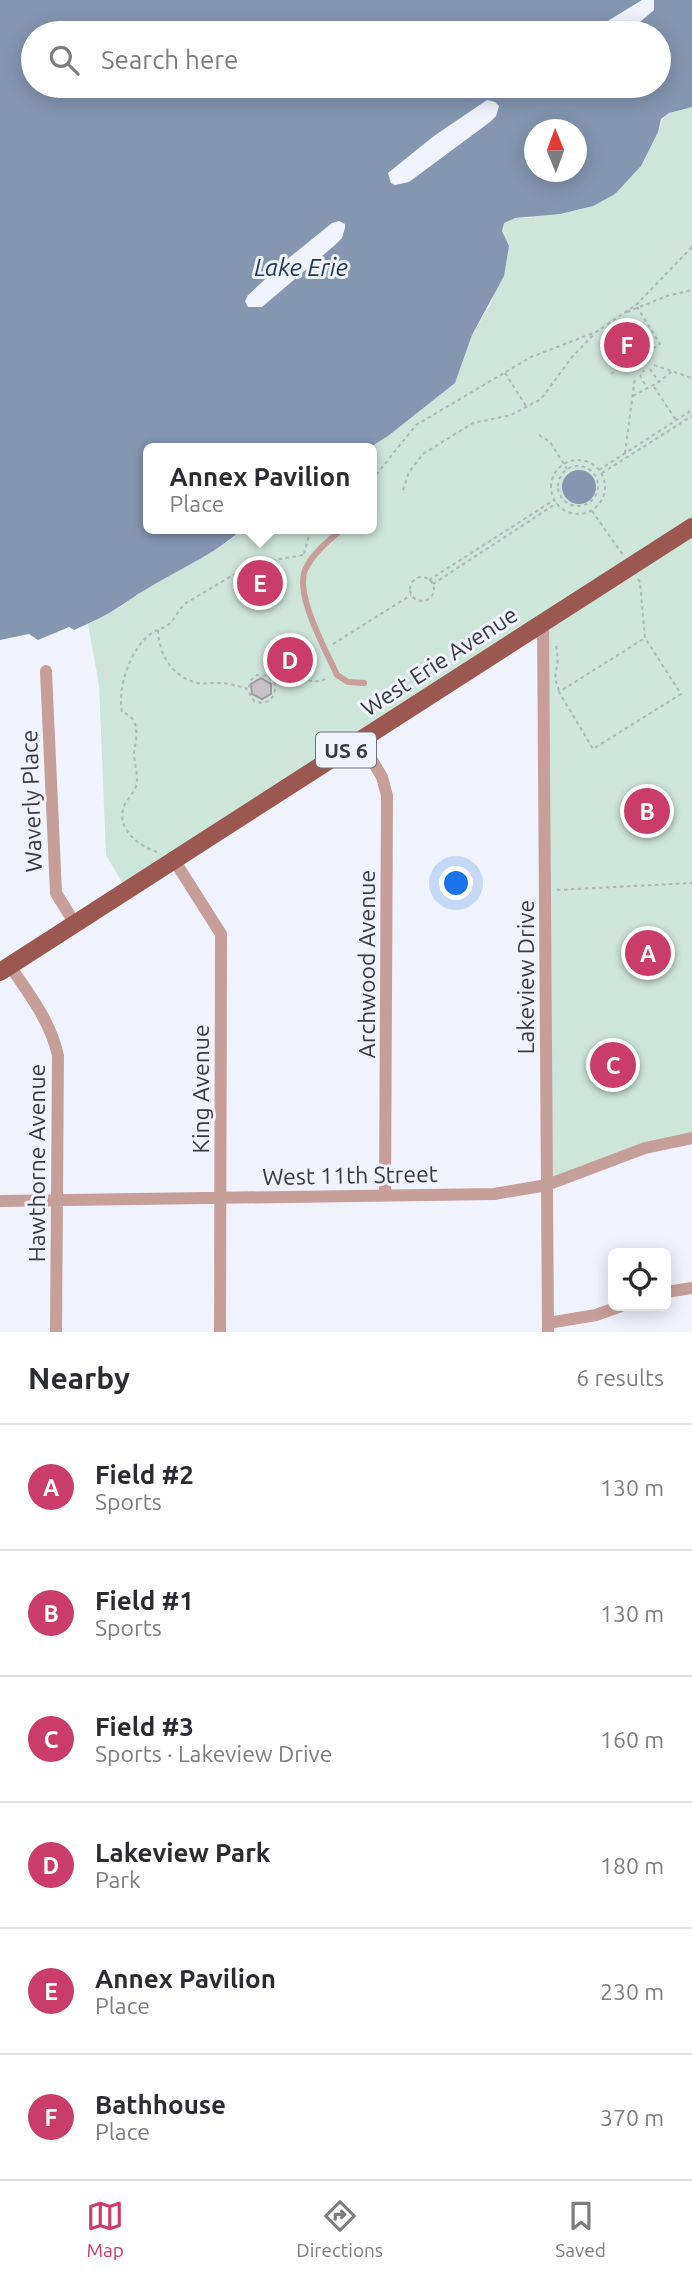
<!DOCTYPE html>
<meta charset="utf-8">
<style>
:root{--surface:#fff;--page:#f7f7f7;--text:#2b2b33;--muted:#7c7c81;--line:#e1e1e2;--accent:#ca3c69}
body{margin:0;font-family:Ubuntu,sans-serif;background:var(--page);color:var(--text)}
.controls{position:absolute;right:21px;bottom:21px;display:grid;overflow:hidden;border-radius:10px;box-shadow:0 4px 18px #0003}
.controls button{width:63px;height:63px;display:grid;place-items:center;padding:0;border:0;border-bottom:2px solid var(--line);background:var(--surface);color:var(--text);font:35px sans-serif}
.compass{position:absolute;left:524px;top:119px;width:63px;height:63px;border-radius:50%;background:var(--surface);box-shadow:0 4px 18px #0003;rotate:359deg}
.you{position:absolute;left:457px;top:884px;width:24px;height:24px;margin:-18px;border:5px solid #fff;border-radius:50%;background:#1a73e8;box-shadow:0 0 0 10px #1a73e833}
.badge{display:grid;place-items:center;width:46px;height:46px;border-radius:50%;background:var(--accent);color:#fff;font-size:23px;font-weight:700}
.pin{position:absolute;translate:-50% -50%;border:4px solid #fff;box-shadow:0 2px 7px #0006}
.popup{position:absolute;left:143px;top:443px;width:234px;height:91px;box-sizing:border-box;display:grid;place-content:center;border-radius:10px;background:var(--surface);filter:drop-shadow(0 2px 5px #0005);font-size:23px;white-space:nowrap;color:var(--muted)}
.popup b{font-size:26px;color:var(--text)}
.popup::after{content:'';position:absolute;left:50%;top:100%;margin-left:-14px;border:14px solid transparent;border-top-color:var(--surface)}
.list{margin:0;padding:0;list-style:none}
h2{display:flex;justify-content:space-between;align-items:center;height:91px;margin:0;padding:0 28px;font-size:30px}
h2 small{font-size:23px;font-weight:400;color:var(--muted)}
.list li{display:grid;grid-template-columns:46px 1fr auto;gap:21px;align-items:center;box-sizing:border-box;height:126px;padding:0 28px;border-top:2px solid var(--line)}
.list b{display:block;font-size:26px;white-space:nowrap}
.list p{margin:0;font-size:23px;white-space:nowrap;color:var(--muted)}
.list em{font-size:23px;font-style:normal;color:var(--muted)}
.icon{flex:none;width:38px;height:38px;fill:none;stroke:currentColor;stroke-width:2;stroke-linecap:round;stroke-linejoin:round}
.map{position:relative;flex:none;width:692px;height:1332px;overflow:hidden}
.search{position:absolute;background:var(--surface);box-shadow:0 4px 18px #0003;left:21px;right:21px;top:21px;height:77px;display:flex;align-items:center;gap:18px;box-sizing:border-box;padding:0 24px;border-radius:38px;color:var(--muted);font-size:26px}
.sheet{height:847px;background:var(--surface)}
nav{display:flex;justify-content:space-around;align-items:center;box-sizing:border-box;height:98px;border-top:2px solid var(--line);background:var(--surface);font-size:19px;color:var(--muted)}
nav a{display:grid;justify-items:center;gap:4px}
nav .on{color:var(--accent)}
.map>svg:first-child{display:block}
</style>
<div class="map">
<svg width="692" height="1332" viewBox="0 0 692 1332">
<rect width="100%" height="100%" fill="#f0f3fc"/>
<path fill="#cee5da" d="M 692,107 L 692,1138 L 547,1185 L 543,623 L 127,891 L 106,855 L 99,685 L 88,624 L 120,607 L 142,591 L 203,557 L 230,540 L 242,529 L 372,529 L 372,448 L 369,448 L 388,436 L 455,383 L 472,335 L 492,301 L 509,246 L 502,231 L 504,222 L 515,218 L 530,218 L 658,132 C 664,110 672,112 692,107 Z"/>
<path fill="#8596b1" fill-rule="evenodd" d="M 0,0 L 692,0 L 692,107 L 669,113 L 661,119 L 658,132 L 641,166 L 615,194 L 593,206 L 560,214 L 515,218 L 504,223 L 502,231 L 509,246 L 504,276 L 472,335 L 455,383 L 388,436 L 369,448 L 148,448 L 148,529 L 242,529 C 214,555 177,570 145,590 C 137,594 130,600 122,605 C 107,615 90,623 74,630 L 69,627 L 38,640 L 29,634 L 0,640 ZM 33,33 L 659,33 L 659,86 L 33,86 ZM 534,130 L 576,130 L 576,172 L 534,172 Z
M562 487a17 17 0 1 1 34 0a17 17 0 1 1-34 0Z"/>
<path fill="#f0f3fc" d="M 642,0 L 654,0 L 654,10 L 627,33 L 588,33 Z
M 487,100 L 495,102 L 499,106 L 496,116 L 490,122 L 409,182 L 395,185 L 391,183 L 388,173 L 434,136 Z
M 339,221 L 345,224 L 345,228 L 342,238 L 335,245 L 262,307 L 248,307 L 245,301 L 248,295 L 285,261 L 332,223 Z"/>
<path fill="#c9c1c8" stroke="#a0999f" stroke-width="2" d="M 640,323 L 652,343 L 639,351 L 641,355 L 636,358 L 628,363 L 626,359 L 613,366 L 601,346 Z
M 268,566 L 270,599 L 253,600 L 251,567 Z
M 261,678 L 271,684 L 271,694 L 262,699 L 252,694 L 251,684 Z"/>
<g fill="none" stroke-linecap="round" stroke-linejoin="round">
<path stroke="#b1b4bb" stroke-width="2" stroke-dasharray="3.5 3.5" stroke-linecap="butt" d="M 627,312 L 667,296 L 692,290
M 636,358 L 644,372
M 654,365 L 692,378
M 650,369 L 659,382
M 505,373 L 526,406
M 611,374 L 660,344 L 637,307
M 640,375 L 647,389
M 654,387 L 676,420
M 633,396 L 659,382 L 672,371
M 539,435 L 550,442 L 567,469
M 625,453 L 635,377
M551 487a27 27 0 1 1 54 0a27 27 0 1 1-54 0Z
M558 486a20 20 0 1 1 40 0a20 20 0 1 1-40 0Z
M 599,470 L 692,410
M 602,473 L 692,416
M 372,480 L 416,425 L 531,357 L 596,332 L 636,305 L 692,247
M 403,490 L 409,472 L 423,454 L 473,423 L 511,415 L 541,399 L 572,357 L 594,334
M 592,511 L 623,555
M 304,554 L 309,535 L 314,529
M410 589a12 12 0 1 1 24 0a12 12 0 1 1-24 0Z
M 638,579 L 640,582 L 645,638 L 681,694 L 593,749 L 559,692 L 645,638
M 429,580 L 554,500
M 433,584 L 557,503
M 158,630 C 159,655 172,677 198,683 C 205,685 212,682 219,683 C 228,683 237,686 246,688 L 254,701 C 268,706 276,698 275,684 L 268,676 L 257,675 L 251,680 L 248,690
M 333,644 L 411,595
M 556,646 L 558,659 L 555,678 L 559,691
M 268,676 L 275,666 L 283,660 C 310,662 295,691 329,678
M 157,852 C 138,846 114,827 125,804 C 128,798 134,793 136,786 C 139,775 134,764 134,753 C 135,743 139,732 134,721 C 131,716 127,714 122,712 C 117,688 130,651 149,635 C 155,630 163,629 169,624 C 175,619 178,610 186,603 L 252,564 L 303,555
M 557,890 L 692,883"/>
<path stroke="#c69f9a" stroke-width="6" d="M 342,529 C 329,540 312,554 305,570 C 295,596 326,650 337,675 L 348,682 L 364,683"/>
<path stroke="#c69f9a" stroke-width="12" d="M 543,622 L 548,1332
M 46,671 L 56,893 L 75,924
M 360,740 L 382,777 L 387,796 L 385,1194
M 174,860 L 221,934 L 220,1332
M 10,966 C 29,994 51,1022 58,1056 L 56,1332
M 0,1201 L 494,1194 L 547,1185 L 645,1148 L 692,1138
M 666,1292 L 692,1288
M 548,1323 L 596,1315 L 621,1306"/>
<path stroke="#9a5851" stroke-width="18" d="M 0,972 L 692,527"/>
</g>
<g text-anchor="middle" dominant-baseline="central" stroke-width="6" stroke-linejoin="round" paint-order="stroke">
<rect fill="#f0f3fc" stroke="#707277" stroke-width="2" x="316" y="732.5" width="60" height="35" rx="5"/>
<g font-size="21" font-weight="bold" fill="#393a3e">
<text x="346" y="750">US 6</text>
</g>
<g font-size="23" fill="#393a3e" stroke="#f0f3fc">
<text transform="translate(439 661) rotate(-33)">West Erie Avenue</text>
<text transform="translate(31 801) rotate(-92)">Waverly Place</text>
<text transform="translate(366 964) rotate(-90)">Archwood Avenue</text>
<text transform="translate(525 977) rotate(-90)">Lakeview Drive</text>
<text transform="translate(200 1089) rotate(-90)">King Avenue</text>
<text transform="translate(36 1163) rotate(-90)">Hawthorne Avenue</text>
<text transform="translate(350 1175) rotate(-1)">West 11th Street</text>
</g>
<g font-size="24" font-style="italic" fill="#1d355b" stroke="#f0f3fc">
<text x="301" y="267">Lake Erie</text>
</g>
</g>
</svg>
<div class="controls">
<button><svg class="icon" aria-label="locate" viewBox="0 0 24 24"><circle cx="12" cy="12" r="6"/><path d="M12 2v4M12 18v4M2 12h4M18 12h4"/></svg></button>
</div>
<svg class="compass" viewBox="-18 -18 36 36"><path d="M0-13l5 13h-10z" fill="#e53935"/><path d="M0 13l5-13h-10z" fill="#7c7c81"/></svg>
<div class="you"></div>
<div class="pin badge" style="left:648px;top:953px">A</div>
<div class="pin badge" style="left:647px;top:811px">B</div>
<div class="pin badge" style="left:613px;top:1065px">C</div>
<div class="pin badge" style="left:290px;top:660px">D</div>
<div class="pin badge" style="left:260px;top:583px">E</div>
<div class="popup"><b>Annex Pavilion</b>Place</div>
<div class="pin badge" style="left:627px;top:345px">F</div>
<div class="search"><svg class="icon" aria-label="search" viewBox="0 0 24 24"><circle cx="10" cy="10" r="6"/><path d="M15 15l6 6"/></svg>Search here</div>
</div>
<section class="sheet">
<h2>Nearby<small>6 results</small></h2>
<ul class="list">
<li><span class="badge">A</span><div><b>Field #2</b><p>Sports</p></div><em>130 m</em></li>
<li><span class="badge">B</span><div><b>Field #1</b><p>Sports</p></div><em>130 m</em></li>
<li><span class="badge">C</span><div><b>Field #3</b><p>Sports · Lakeview Drive</p></div><em>160 m</em></li>
<li><span class="badge">D</span><div><b>Lakeview Park</b><p>Park</p></div><em>180 m</em></li>
<li><span class="badge">E</span><div><b>Annex Pavilion</b><p>Place</p></div><em>230 m</em></li>
<li><span class="badge">F</span><div><b>Bathhouse</b><p>Place</p></div><em>370 m</em></li>
</ul>
</section>
<nav>
<a class="on"><svg class="icon" aria-label="map" viewBox="0 0 24 24"><path d="M3 6l6-2 6 2 6-2v14l-6 2-6-2-6 2zM9 4v14M15 6v14"/></svg>Map</a>
<a><svg class="icon" aria-label="directions" viewBox="0 0 24 24"><path d="M12 3l9 9-9 9-9-9zM9 14v-3h6M13 9l2 2-2 2"/></svg>Directions</a>
<a><svg class="icon" aria-label="saved" viewBox="0 0 24 24"><path d="M7 4h10v16l-5-4-5 4z"/></svg>Saved</a>
</nav>
